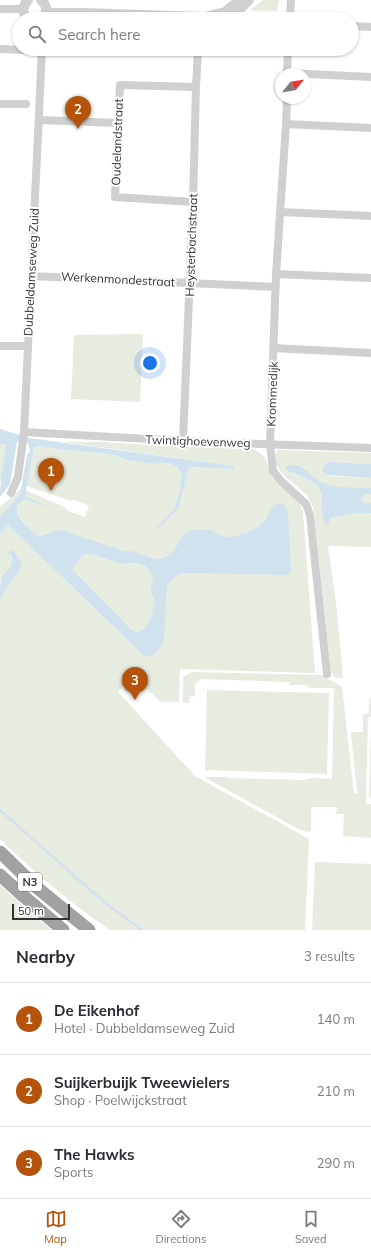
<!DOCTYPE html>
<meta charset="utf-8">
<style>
:root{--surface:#fff;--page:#f7f7f7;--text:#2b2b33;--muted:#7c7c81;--line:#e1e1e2;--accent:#b45309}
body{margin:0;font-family:Mulish,sans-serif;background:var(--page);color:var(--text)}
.compass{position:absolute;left:275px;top:68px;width:36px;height:36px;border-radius:50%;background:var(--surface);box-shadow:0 1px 3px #0004;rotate:60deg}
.scale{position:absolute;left:12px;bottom:10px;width:58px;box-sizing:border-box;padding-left:4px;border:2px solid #333;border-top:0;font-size:11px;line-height:14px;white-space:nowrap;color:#333;-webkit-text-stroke:3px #fff;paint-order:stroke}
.you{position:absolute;left:150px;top:363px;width:14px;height:14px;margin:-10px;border:3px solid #fff;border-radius:50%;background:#1a73e8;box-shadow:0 0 0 6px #1a73e833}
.badge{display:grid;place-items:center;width:26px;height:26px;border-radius:50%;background:var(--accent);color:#fff;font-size:13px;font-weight:700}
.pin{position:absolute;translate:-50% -33px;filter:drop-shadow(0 1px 2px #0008)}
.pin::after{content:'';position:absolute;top:21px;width:14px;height:12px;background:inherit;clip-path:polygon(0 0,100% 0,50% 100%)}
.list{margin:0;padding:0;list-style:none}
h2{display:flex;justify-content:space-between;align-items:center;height:52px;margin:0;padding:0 16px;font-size:17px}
h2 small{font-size:13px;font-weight:400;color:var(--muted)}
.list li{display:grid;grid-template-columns:26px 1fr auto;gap:12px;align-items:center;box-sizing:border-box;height:72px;padding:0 16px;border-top:1px solid var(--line)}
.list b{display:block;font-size:15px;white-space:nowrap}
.list p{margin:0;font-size:13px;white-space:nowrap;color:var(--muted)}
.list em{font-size:13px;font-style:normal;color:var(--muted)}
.icon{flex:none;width:22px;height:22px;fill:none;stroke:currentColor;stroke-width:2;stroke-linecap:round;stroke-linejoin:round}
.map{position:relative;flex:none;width:371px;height:930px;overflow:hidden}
.search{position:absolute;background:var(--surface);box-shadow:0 1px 3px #0004;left:12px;right:12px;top:12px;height:44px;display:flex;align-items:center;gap:10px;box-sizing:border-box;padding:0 14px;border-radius:22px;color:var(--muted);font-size:15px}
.sheet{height:268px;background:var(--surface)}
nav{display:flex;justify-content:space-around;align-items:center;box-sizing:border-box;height:56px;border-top:1px solid var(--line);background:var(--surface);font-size:11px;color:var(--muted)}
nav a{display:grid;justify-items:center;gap:2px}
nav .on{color:var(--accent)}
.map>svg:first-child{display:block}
</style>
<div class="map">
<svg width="371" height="930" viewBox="0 0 371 930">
<rect width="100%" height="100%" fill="#fff"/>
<path fill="#e6ecdf" d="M 263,0 L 279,0 L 277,11 L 250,10 Z
M 143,334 L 140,402 L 71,399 L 74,335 Z
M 63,442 L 102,442 L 189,447 L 254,449 L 265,457 L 272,476 L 299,502 L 303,511 L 315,673 L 180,669 L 179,702 L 161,702 L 132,676 L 118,692 L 195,776 L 309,839 L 305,930 L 110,930 C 70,903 34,872 0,839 L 0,599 L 23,565 L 15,552 L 7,554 C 19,561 6,572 0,580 L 0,534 L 8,525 L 142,654 L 164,636 C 165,623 163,590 171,580 C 174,577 178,575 181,573 L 287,575 L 291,572 L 287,509 C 281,511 272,513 267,517 C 265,519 263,522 261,524 C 257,528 235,537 230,538 C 224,538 220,535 215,532 C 207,529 193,529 186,534 C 174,544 176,558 156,559 L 132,551 L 124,551 L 101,544 L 37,537 C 32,531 16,516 17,510 C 17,505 21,502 24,499 L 26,499 L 54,509 L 27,498 L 25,496 L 25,490 L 64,507 L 68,511 L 85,517 L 89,506 L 73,499 L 72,501 L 26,486 L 34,447 L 40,446 L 66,450 L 110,454 L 127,460 L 152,464 L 169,463 L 177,467 L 182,474 L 179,494 L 174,509 L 157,527 L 157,529 L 168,520 L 179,507 L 189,467 L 235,469 L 234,466 Z
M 0,444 L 6,444 L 3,476 L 0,482 Z
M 277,450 L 371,453 L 371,464 L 330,462 L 325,463 L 323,466 L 328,476 L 371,478 L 371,488 C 355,488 333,490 318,481 C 313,477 309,473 304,469 L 291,473 L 311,481 L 319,488 L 322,493 L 321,509 L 324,524 C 336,513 355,513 371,513 L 371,547 L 328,546 L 336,602 L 343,678 L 336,678 L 331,672 L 314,511 C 312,505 310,499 306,494 C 294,482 269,471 277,450 Z
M 22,488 C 19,500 8,508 0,516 L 0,507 Z
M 364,494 L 371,494 L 371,503 L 367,503 L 361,499 L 361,496 Z
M 85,554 L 91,554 L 122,564 L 136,563 L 146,566 L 153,578 L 150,590 L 156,601 C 152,612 149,630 137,632 L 132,630 L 74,571 L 73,568 L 81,557 Z
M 192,672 L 323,675 C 329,681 336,682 342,687 L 354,793 L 357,793 L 351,732 L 363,732 L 363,714 L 369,714 L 369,700 L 371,698 L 371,717 L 368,717 L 366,803 L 367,804 L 371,804 L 371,838 L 343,836 L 344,814 L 336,814 L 337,807 L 311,807 L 311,829 L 309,832 L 300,830 L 204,777 L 226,777 L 227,778 L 305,780 L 305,779 L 310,779 L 310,778 L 332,779 L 334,688 L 310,688 L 307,685 L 290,685 L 290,682 L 201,679 L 195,684 L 195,696 L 190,696 L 189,703 L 183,703 L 183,677 Z
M 207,690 L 329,693 L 327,774 L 205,770 Z
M 371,723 L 371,798 L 369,797 Z
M 315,862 L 371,864 L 371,930 L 312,930 Z
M 0,885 L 2,887 L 51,930 L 0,930 Z"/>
<path fill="#cfe2ee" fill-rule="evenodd" d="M 0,429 L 29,438 L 234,466 L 235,469 L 189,467 L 179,507 L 168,520 L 157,529 L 157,527 L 174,509 L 179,494 L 182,474 L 177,467 L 169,463 L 152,464 L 127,460 L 110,454 L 66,450 L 40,446 L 34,447 L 25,496 L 54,509 L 24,499 C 21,502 17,505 17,510 C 16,517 32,531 37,536 C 47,537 53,529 64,531 L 124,551 L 132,551 L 156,559 C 178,558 176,536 191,531 C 198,529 209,529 215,532 C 221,535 226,539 233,537 C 241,534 254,530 261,524 C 268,518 270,507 279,503 L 286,506 L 288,512 L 291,572 L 287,575 L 181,573 C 177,576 172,578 169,583 C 161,600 174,654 147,657 L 142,654 L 8,525 L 0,534 L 0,516 L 20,494 L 27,455 L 30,451 L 28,443 L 20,441 L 17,442 L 10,484 L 0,497 C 0,479 4,462 6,445 L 0,444 ZM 85,554 L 91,554 L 122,564 L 136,563 L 146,566 L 153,578 L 150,590 L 155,602 C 152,612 149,630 137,632 L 132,630 L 74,571 L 73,568 L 81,557 Z
M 330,462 L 371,464 L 371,478 L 326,475 L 322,470 C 323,465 325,463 330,462 Z
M 291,465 C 305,464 311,478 323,483 C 338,488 355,488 371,488 L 371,494 L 364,494 L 361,497 C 361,502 367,503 371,503 L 371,513 C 357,513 343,514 330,519 L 328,524 L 324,524 L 321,509 L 322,493 L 319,488 L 311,481 L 286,470 L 287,466 Z
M 11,550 L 15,552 L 23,565 L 0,599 C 0,593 0,584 1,579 C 5,570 15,567 11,556 L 7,554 Z"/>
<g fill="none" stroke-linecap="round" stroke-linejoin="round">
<path stroke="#cfe2ee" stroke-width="2.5" d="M 0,810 L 105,903 L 142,930"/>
<path stroke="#d0d0d0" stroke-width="8" d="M 0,9 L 23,9
M 290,19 L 291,0
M 352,26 L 371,27
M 0,49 L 24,50
M 287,73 L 371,77
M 287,74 L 288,49
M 287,98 L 286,124 L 276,274 L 270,444 L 273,471 L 282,482 L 306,504 L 310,515 L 327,674
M 0,104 L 26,104
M 39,120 L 118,123
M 286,124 L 371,128
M 193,202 L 115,197 L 120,85 L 196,87
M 280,212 L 371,216
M 276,274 L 371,278
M 31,276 L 276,287
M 0,346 L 28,346
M 273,348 L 371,353
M 24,432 L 183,441 L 371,448
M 183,441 L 193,202 L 196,87 L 198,49
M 11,493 L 18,477 L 24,432 L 42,49"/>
<path stroke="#d0d0d0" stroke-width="10" d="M 41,0 C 47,5 48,12 43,19
M 46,13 L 84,13 L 201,17 L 212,19
M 205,17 L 225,12 L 240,0
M 27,19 C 22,13 22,6 28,0
M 226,19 L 234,15 L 249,0"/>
<path stroke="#a2a2a2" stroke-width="13" d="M 0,852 L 35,886 L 89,930
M 0,875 L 21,894 L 63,930"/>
</g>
<g text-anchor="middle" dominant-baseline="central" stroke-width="4" stroke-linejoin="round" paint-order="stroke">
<rect fill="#fff" stroke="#707070" stroke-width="1" x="18" y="873" width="24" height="18" rx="3"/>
<g font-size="11" font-weight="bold" fill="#333">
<text x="30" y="882">N3</text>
</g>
<g font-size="12" fill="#333" stroke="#fff">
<text transform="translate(117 142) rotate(-88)">Oudelandstraat</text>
<text transform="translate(191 245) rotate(-88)">Heysterbachstraat</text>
<text transform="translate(31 272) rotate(-87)">Dubbeldamseweg Zuid</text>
<text transform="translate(118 279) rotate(3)">Werkenmondestraat</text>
<text transform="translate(272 394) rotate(-88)">Krommedijk</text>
<text transform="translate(198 441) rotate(2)">Twintighoevenweg</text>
</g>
</g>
</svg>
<svg class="compass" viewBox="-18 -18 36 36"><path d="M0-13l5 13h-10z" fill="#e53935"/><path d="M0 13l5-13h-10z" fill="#7c7c81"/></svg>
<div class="scale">50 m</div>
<div class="you"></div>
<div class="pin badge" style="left:51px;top:491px">1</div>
<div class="pin badge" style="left:78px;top:129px">2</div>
<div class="pin badge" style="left:135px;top:700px">3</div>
<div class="search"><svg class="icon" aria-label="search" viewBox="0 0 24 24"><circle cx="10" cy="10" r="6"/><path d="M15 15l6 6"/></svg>Search here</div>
</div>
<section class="sheet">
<h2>Nearby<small>3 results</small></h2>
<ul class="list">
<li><span class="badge">1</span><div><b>De Eikenhof</b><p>Hotel · Dubbeldamseweg Zuid</p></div><em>140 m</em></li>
<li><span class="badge">2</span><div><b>Suijkerbuijk Tweewielers</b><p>Shop · Poelwijckstraat</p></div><em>210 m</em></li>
<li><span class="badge">3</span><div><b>The Hawks</b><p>Sports</p></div><em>290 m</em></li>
</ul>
</section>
<nav>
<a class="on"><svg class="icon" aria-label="map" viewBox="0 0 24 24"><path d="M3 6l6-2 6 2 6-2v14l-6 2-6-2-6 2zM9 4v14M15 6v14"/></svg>Map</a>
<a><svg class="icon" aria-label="directions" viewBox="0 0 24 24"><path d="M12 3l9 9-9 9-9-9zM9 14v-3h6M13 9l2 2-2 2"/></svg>Directions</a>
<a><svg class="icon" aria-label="saved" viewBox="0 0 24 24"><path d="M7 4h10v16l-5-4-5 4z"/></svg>Saved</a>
</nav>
